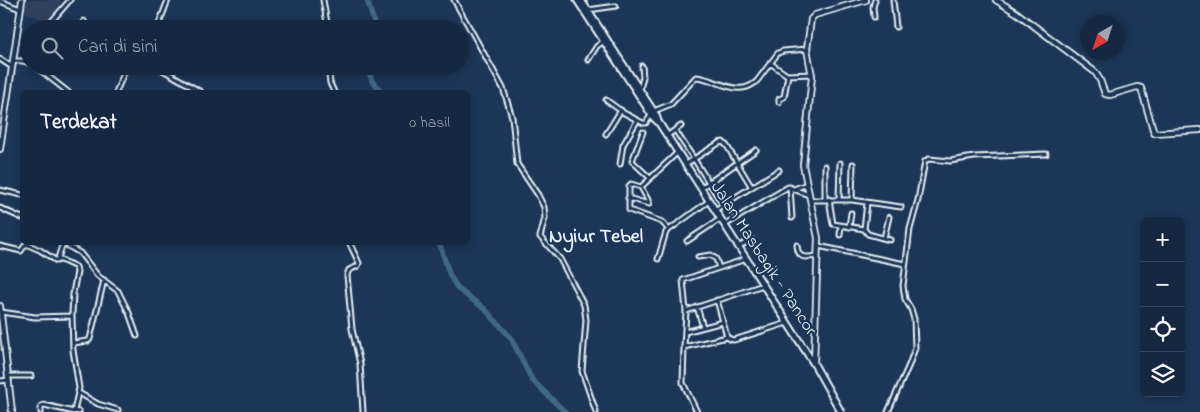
<!DOCTYPE html>
<html lang="id">
<meta charset="utf-8">
<style>
:root{--surface:#162841;--page:#23344c;--text:#f1f3f6;--muted:#9ea6b1;--line:#35445a}
body{margin:0;font-family:"Indie Flower",sans-serif;background:var(--page);color:var(--text)}
.controls{position:absolute;right:15px;bottom:15px;display:grid;overflow:hidden;border-radius:8px;box-shadow:0 2px 8px #0003}
.controls button{width:45px;height:45px;display:grid;place-items:center;padding:0;border:0;border-bottom:1px solid var(--line);background:var(--surface);color:var(--text);font:25px sans-serif}
.compass{position:absolute;left:1080px;top:15px;width:45px;height:45px;border-radius:50%;background:var(--surface);box-shadow:0 2px 8px #0003;rotate:219deg}
.list{margin:0;padding:0;list-style:none}
h2{display:flex;justify-content:space-between;align-items:center;height:65px;margin:0;padding:0 20px;font-size:21px}
h2 small{font-size:16px;font-weight:400;color:var(--muted)}
.icon{flex:none;width:28px;height:28px;fill:none;stroke:currentColor;stroke-width:2;stroke-linecap:round;stroke-linejoin:round}
.map{position:relative;flex:none;width:1200px;height:412px;overflow:hidden}
.search{position:absolute;background:var(--surface);box-shadow:0 2px 8px #0003;left:20px;top:20px;width:450px;height:55px;display:flex;align-items:center;gap:12px;box-sizing:border-box;padding:0 18px;border-radius:28px;color:var(--muted);font-size:19px}
.panel{position:absolute;background:var(--surface);box-shadow:0 2px 8px #0003;left:20px;top:90px;width:450px;height:155px;border-radius:8px}
.map>svg:first-child{display:block}
</style>
<div class="map">
<svg width="1200" height="412" viewBox="0 0 1200 412">
<rect width="100%" height="100%" fill="#1d3557"/>
<filter id="ink" filterUnits="userSpaceOnUse"><feTurbulence type="fractalNoise" baseFrequency=".02" numOctaves="2"/><feDisplacementMap in="SourceGraphic" scale="10" xChannelSelector="R" yChannelSelector="G"/><feConvolveMatrix kernelMatrix="1 2 1 2 8 2 1 2 1" color-interpolation-filters="sRGB"/></filter>
<g filter="url(#ink)">
<path fill="#32415f" d="M 26,0 L 61,0 L 52,23 L 24,12 Z"/>
<g fill="none" stroke-linecap="round" stroke-linejoin="round">
<path stroke="#406887" stroke-width="5.5" d="M 367,0 L 376,29
M 367,66 L 372,81 L 382,92
M 439,242 L 450,276 L 458,289 L 485,309 L 511,338 L 532,380 L 565,412"/>
<defs>
<path id="street" d="M 323,0 L 328,29
M 454,0 L 503,88 L 512,117 L 517,164 L 538,195 L 544,207 L 545,218 L 540,237 L 560,259 L 584,305 L 586,320 L 582,371 L 596,412
M 893,0 L 896,27
M 0,1 L 20,9
M 588,10 L 616,6
M 874,17 L 873,7 L 875,0
M 71,26 L 78,29
M 45,29 L 70,0
M 81,29 L 84,21
M 104,29 L 104,28
M 157,29 L 168,0
M 0,59 L 12,67
M 588,60 L 597,46 L 604,41
M 13,61 L 23,61 L 29,63
M 770,63 L 787,75 L 812,74
M 35,66 L 68,92
M 155,66 C 171,74 187,84 201,92
M 328,66 L 330,83 L 334,92
M 640,89 L 643,77 L 642,66
M 116,92 L 127,66
M 606,100 L 624,113 L 643,123 L 646,123 L 651,115
M 779,102 L 779,99 L 784,97 L 788,75
M 654,111 L 671,104 L 696,77 C 716,78 738,99 757,81 L 778,53 L 783,51 L 807,49
M 675,130 L 694,159 L 686,164
M 643,132 L 632,161 L 650,178
M 606,134 L 621,110
M 668,135 L 681,126
M 620,164 L 623,145 L 637,121
M 790,187 L 792,218
M 701,188 L 756,150
M 794,189 L 807,184
M 0,190 L 22,195
M 628,198 L 649,204 L 648,200 L 641,187
M 825,199 L 825,166
M 829,199 L 833,224 L 864,229 L 867,203
M 839,199 L 840,163
M 811,200 L 852,200 L 901,207
M 852,200 L 853,164
M 723,205 L 694,159 L 697,157 L 719,143 L 723,142 L 727,146 L 751,186
M 0,208 L 22,218
M 715,210 L 779,170
M 725,225 L 788,187 L 809,195
M 849,227 L 851,213
M 864,229 L 868,234 L 890,240
M 669,230 L 662,222 L 629,210 L 629,186 L 631,184 L 641,187 L 678,152
M 840,235 L 841,226
M 884,238 L 889,217
M 687,241 L 720,219
M 349,242 L 359,263 L 358,266 L 349,270 L 347,275 L 352,329 L 360,364 L 363,412
M 797,245 C 798,259 805,258 817,256
M 0,246 L 21,251 L 26,244 L 40,250 L 55,260 L 61,260 L 76,267 L 77,272 L 73,293 L 72,315
M 818,246 L 905,264
M 739,247 L 751,239
M 698,257 L 711,255 L 716,259 L 719,268
M 658,259 L 666,232 L 709,201
M 746,259 L 683,280 L 686,311 L 684,347 L 727,337 L 730,339 L 734,340 L 787,323
M 57,261 L 63,243 L 80,253 L 98,276 L 118,291 L 129,313 L 137,336
M 717,300 L 727,337
M 697,307 L 703,327
M 686,311 L 763,285
M 1,312 L 35,317 L 72,316 L 73,350 L 79,388 L 74,411 L 79,412
M 685,332 L 723,322
M 73,343 L 88,341 L 90,339 L 104,280
M 684,347 L 683,383 L 697,412
M 9,376 L 31,376
M 0,381 L 9,380
M 79,393 L 98,404 L 118,410
M 41,412 L 41,406 L 44,405 L 74,412
M 888,412 L 909,365 L 915,348 L 914,319 L 911,309 L 905,299 L 903,286 L 910,229 L 918,200 L 925,161 L 929,159 L 950,161 L 974,157 L 1046,154"/>
<path id="secondary" d="M 996,0 L 1017,13 L 1095,72 L 1100,80 L 1105,94 L 1110,95 L 1137,87 L 1141,88 L 1154,133 L 1200,130
M 0,149 L 22,0
M 0,306 L 12,412
M 814,364 L 818,238 L 803,165 L 812,76 L 807,49 L 811,19 L 815,15 L 866,0"/>
<path id="primary" d="M 577,0 L 653,117 L 659,123 L 814,364 L 841,412
M 581,0 L 656,115 L 658,121"/>
</defs>
<use href="#street" stroke="#e8f1f8" stroke-width="7"/>
<use href="#secondary" stroke="#e8f1f8" stroke-width="8"/>
<use href="#primary" stroke="#e8f1f8" stroke-width="9"/>
<use href="#street" stroke="#1d3557" stroke-width="3"/>
<use href="#secondary" stroke="#1d3557" stroke-width="4.5"/>
<use href="#primary" stroke="#1d3557" stroke-width="5"/>
</g>
</g>
<g text-anchor="middle" dominant-baseline="central" stroke-width="4.5" stroke-linejoin="round" paint-order="stroke">
<g font-size="18" fill="#e8f1f8" stroke="#1d3557">
<text transform="translate(763 259) rotate(57)">Jalan Masbagik - Pancor</text>
</g>
<g font-size="20" font-weight="bold" fill="#e8f1f8" stroke="#1d3557">
<text x="596" y="237">Nyiur Tebel</text>
</g>
</g>
</svg>
<div class="controls">
<button>+</button>
<button>−</button>
<button><svg class="icon" aria-label="locate" viewBox="0 0 24 24"><circle cx="12" cy="12" r="6"/><path d="M12 2v4M12 18v4M2 12h4M18 12h4"/></svg></button>
<button><svg class="icon" aria-label="layers" viewBox="0 0 24 24"><path d="M12 4l9 5-9 5-9-5zM3 14l9 5 9-5"/></svg></button>
</div>
<svg class="compass" viewBox="-18 -18 36 36"><path d="M0-13l5 13h-10z" fill="#e53935"/><path d="M0 13l5-13h-10z" fill="#9ea6b1"/></svg>
<div class="search"><svg class="icon" aria-label="search" viewBox="0 0 24 24"><circle cx="10" cy="10" r="6"/><path d="M15 15l6 6"/></svg>Cari di sini</div>
<section class="panel">
<h2>Terdekat<small>0 hasil</small></h2>
<ul class="list">
</ul>
</section>
</div>
